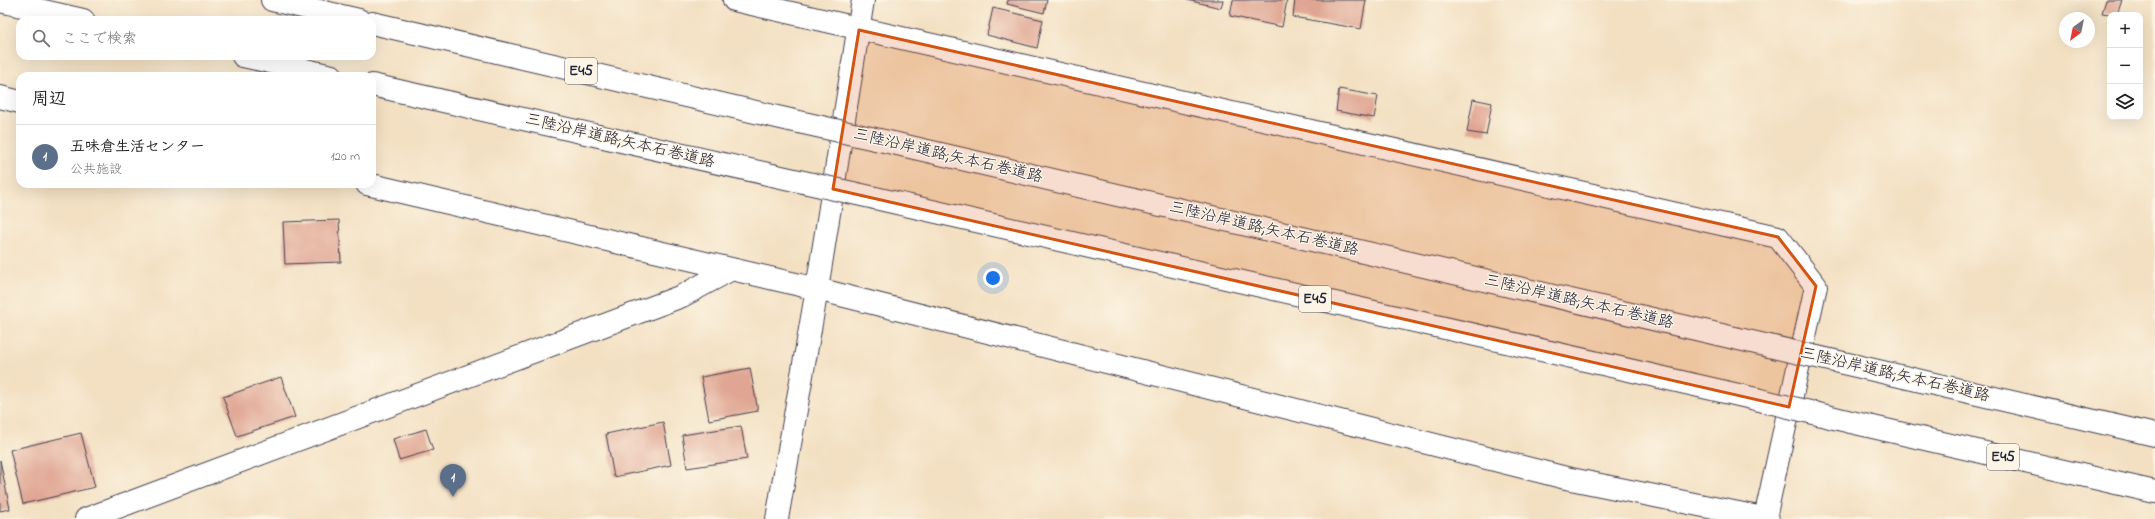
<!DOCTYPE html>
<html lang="ja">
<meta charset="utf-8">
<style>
:root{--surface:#fff;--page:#f2f2f2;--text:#202124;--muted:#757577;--line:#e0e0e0;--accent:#b5179e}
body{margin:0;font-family:"Indie Flower","Klee One",sans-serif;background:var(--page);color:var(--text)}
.controls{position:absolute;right:12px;top:12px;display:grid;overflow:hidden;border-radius:8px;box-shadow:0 4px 16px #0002}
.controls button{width:36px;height:36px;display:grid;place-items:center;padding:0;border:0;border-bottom:1px solid var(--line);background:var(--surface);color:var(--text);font:20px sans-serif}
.compass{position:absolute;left:2059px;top:12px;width:36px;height:36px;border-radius:50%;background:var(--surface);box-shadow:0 4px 16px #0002;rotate:213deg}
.you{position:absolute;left:993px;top:278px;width:14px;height:14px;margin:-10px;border:3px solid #fff;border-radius:50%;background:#1a73e8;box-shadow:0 0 0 6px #1a73e833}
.badge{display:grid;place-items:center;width:26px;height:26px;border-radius:50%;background:var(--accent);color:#fff;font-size:13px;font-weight:700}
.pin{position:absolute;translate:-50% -33px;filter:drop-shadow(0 1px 2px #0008)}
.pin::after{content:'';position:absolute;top:21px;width:14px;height:12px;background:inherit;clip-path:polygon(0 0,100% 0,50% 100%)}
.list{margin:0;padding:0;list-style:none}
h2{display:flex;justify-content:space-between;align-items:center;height:52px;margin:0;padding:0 16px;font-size:17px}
h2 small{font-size:13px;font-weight:400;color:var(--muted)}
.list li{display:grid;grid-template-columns:26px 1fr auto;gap:12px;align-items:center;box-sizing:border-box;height:64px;padding:0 16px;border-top:1px solid var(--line)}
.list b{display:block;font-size:15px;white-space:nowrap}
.list p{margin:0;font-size:13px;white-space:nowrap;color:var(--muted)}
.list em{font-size:13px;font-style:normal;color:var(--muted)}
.icon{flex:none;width:22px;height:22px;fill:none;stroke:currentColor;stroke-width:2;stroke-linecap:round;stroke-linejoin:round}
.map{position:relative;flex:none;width:2155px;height:519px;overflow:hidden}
.search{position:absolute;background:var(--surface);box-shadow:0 4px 16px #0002;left:16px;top:16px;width:360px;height:44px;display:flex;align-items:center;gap:10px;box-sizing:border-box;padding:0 14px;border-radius:12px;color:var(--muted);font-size:15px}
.panel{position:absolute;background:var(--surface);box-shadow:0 4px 16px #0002;left:16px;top:72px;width:360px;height:116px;border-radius:12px}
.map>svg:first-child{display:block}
</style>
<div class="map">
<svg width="2155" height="519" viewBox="0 0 2155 519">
<rect width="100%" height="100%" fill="#fcf5e5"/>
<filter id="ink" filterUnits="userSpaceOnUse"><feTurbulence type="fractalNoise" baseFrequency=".025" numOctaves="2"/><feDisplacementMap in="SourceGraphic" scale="8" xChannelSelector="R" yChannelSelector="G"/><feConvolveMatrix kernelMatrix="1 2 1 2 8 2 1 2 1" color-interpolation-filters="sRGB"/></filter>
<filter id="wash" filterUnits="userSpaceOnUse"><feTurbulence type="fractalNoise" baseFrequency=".012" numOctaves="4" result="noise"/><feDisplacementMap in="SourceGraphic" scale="16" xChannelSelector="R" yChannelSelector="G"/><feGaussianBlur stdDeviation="0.9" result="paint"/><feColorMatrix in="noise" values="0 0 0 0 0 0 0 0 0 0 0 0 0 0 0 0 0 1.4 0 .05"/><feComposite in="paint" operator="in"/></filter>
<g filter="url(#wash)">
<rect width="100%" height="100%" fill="#f3e0c2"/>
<g id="blocks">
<path fill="#e0a693" d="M 1008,0 L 1047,0 L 1044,13 L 1007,4 Z
M 1187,0 L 1223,0 L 1221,8 Z
M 1233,0 L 1287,0 L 1282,27 L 1230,16 Z
M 1295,0 L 1366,0 L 1361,29 L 1293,17 Z
M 2106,0 L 2122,0 L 2117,15 L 2102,13 Z
M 993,8 L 1043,20 L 1037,48 L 987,35 Z
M 1339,89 L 1378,96 L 1374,118 L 1336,111 Z
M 1473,99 L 1492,103 L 1486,135 L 1467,132 Z
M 339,220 L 341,262 L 285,264 L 283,222 Z
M 750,368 L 758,411 L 709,420 L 701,377 Z
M 281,377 L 295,417 L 237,436 L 223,397 Z
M 663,422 L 671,465 L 614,477 L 606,434 Z
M 741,426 L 747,459 L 687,468 L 682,435 Z
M 426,429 L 433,450 L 399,460 L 393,439 Z
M 81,433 L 95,487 L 23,504 L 10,450 Z
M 0,460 L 10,509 L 0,511 Z"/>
</g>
</g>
<g filter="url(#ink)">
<use href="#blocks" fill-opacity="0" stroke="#413e4f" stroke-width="1"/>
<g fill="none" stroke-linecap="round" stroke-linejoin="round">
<defs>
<path id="street" d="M 734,0 L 1778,237 L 1816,286 L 1765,518
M 0,97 L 20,102
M 367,184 L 817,289 L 1566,478 L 1768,519
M 86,519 L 682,296 L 730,270"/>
<path id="secondary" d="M 777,519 L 817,289 L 863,0"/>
<path id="highway" d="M 272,0 L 359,20
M 0,1 L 83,20
M 372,23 L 790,120
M 243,56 L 332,76
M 372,85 L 772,175
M 893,143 L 1769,346
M 875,198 L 1756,399
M 1865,368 L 2155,435
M 1851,422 L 2155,492"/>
</defs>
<use href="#street" stroke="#413e4f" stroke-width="24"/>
<use href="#secondary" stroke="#413e4f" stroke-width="24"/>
<use href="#highway" stroke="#413e4f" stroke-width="24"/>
<use href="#street" stroke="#fff" stroke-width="22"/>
<use href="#secondary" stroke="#fff" stroke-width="22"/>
<use href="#highway" stroke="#fff" stroke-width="22"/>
<defs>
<path id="highway-bridge" d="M 790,120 L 893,143
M 772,175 L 875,198
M 1769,346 L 1865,368
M 1756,399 L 1851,422"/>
</defs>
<use href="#highway-bridge" stroke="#413e4f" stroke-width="24" stroke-linecap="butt"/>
<use href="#highway-bridge" stroke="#fff" stroke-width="22"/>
</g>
</g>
<path fill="#d45411" fill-opacity="0.2" stroke="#d45411" stroke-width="3" stroke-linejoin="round" d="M 859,30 L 1778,237 L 1816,286 L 1789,407 L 833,189 Z"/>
<g text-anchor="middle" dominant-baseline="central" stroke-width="3" stroke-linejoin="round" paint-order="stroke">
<g fill="#fcf5e5" stroke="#63616e" stroke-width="1">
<rect x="565" y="58" width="32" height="26" rx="3"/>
<rect x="1299" y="286" width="32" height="26" rx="3"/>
<rect x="1987" y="444" width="32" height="26" rx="3"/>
</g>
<g font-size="15" font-weight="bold" fill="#22223b">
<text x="581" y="71">E45</text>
<text x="1315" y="299">E45</text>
<text x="2003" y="457">E45</text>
</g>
<g font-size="16" fill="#22223b" stroke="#fcf5e5">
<text transform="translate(620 141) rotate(13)">三陸沿岸道路;矢本石巻道路</text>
<text transform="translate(948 156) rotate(13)">三陸沿岸道路;矢本石巻道路</text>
<text transform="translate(1264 229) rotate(13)">三陸沿岸道路;矢本石巻道路</text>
<text transform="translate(1579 302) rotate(13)">三陸沿岸道路;矢本石巻道路</text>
<text transform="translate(1895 375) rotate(13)">三陸沿岸道路;矢本石巻道路</text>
</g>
</g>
</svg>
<div class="controls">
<button>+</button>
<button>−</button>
<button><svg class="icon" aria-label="layers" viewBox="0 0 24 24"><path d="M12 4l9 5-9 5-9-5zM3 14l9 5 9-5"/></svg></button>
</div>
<svg class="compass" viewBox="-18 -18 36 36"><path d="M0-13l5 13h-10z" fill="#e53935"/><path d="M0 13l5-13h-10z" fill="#757577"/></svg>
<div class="you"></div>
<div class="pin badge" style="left:453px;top:497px;background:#5c6f8a">1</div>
<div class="search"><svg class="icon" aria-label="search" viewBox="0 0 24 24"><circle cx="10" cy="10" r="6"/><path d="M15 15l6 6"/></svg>ここで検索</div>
<section class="panel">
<h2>周辺<small></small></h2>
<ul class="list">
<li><span class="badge" style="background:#5c6f8a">1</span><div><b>五味倉生活センター</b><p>公共施設</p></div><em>120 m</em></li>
</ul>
</section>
</div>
